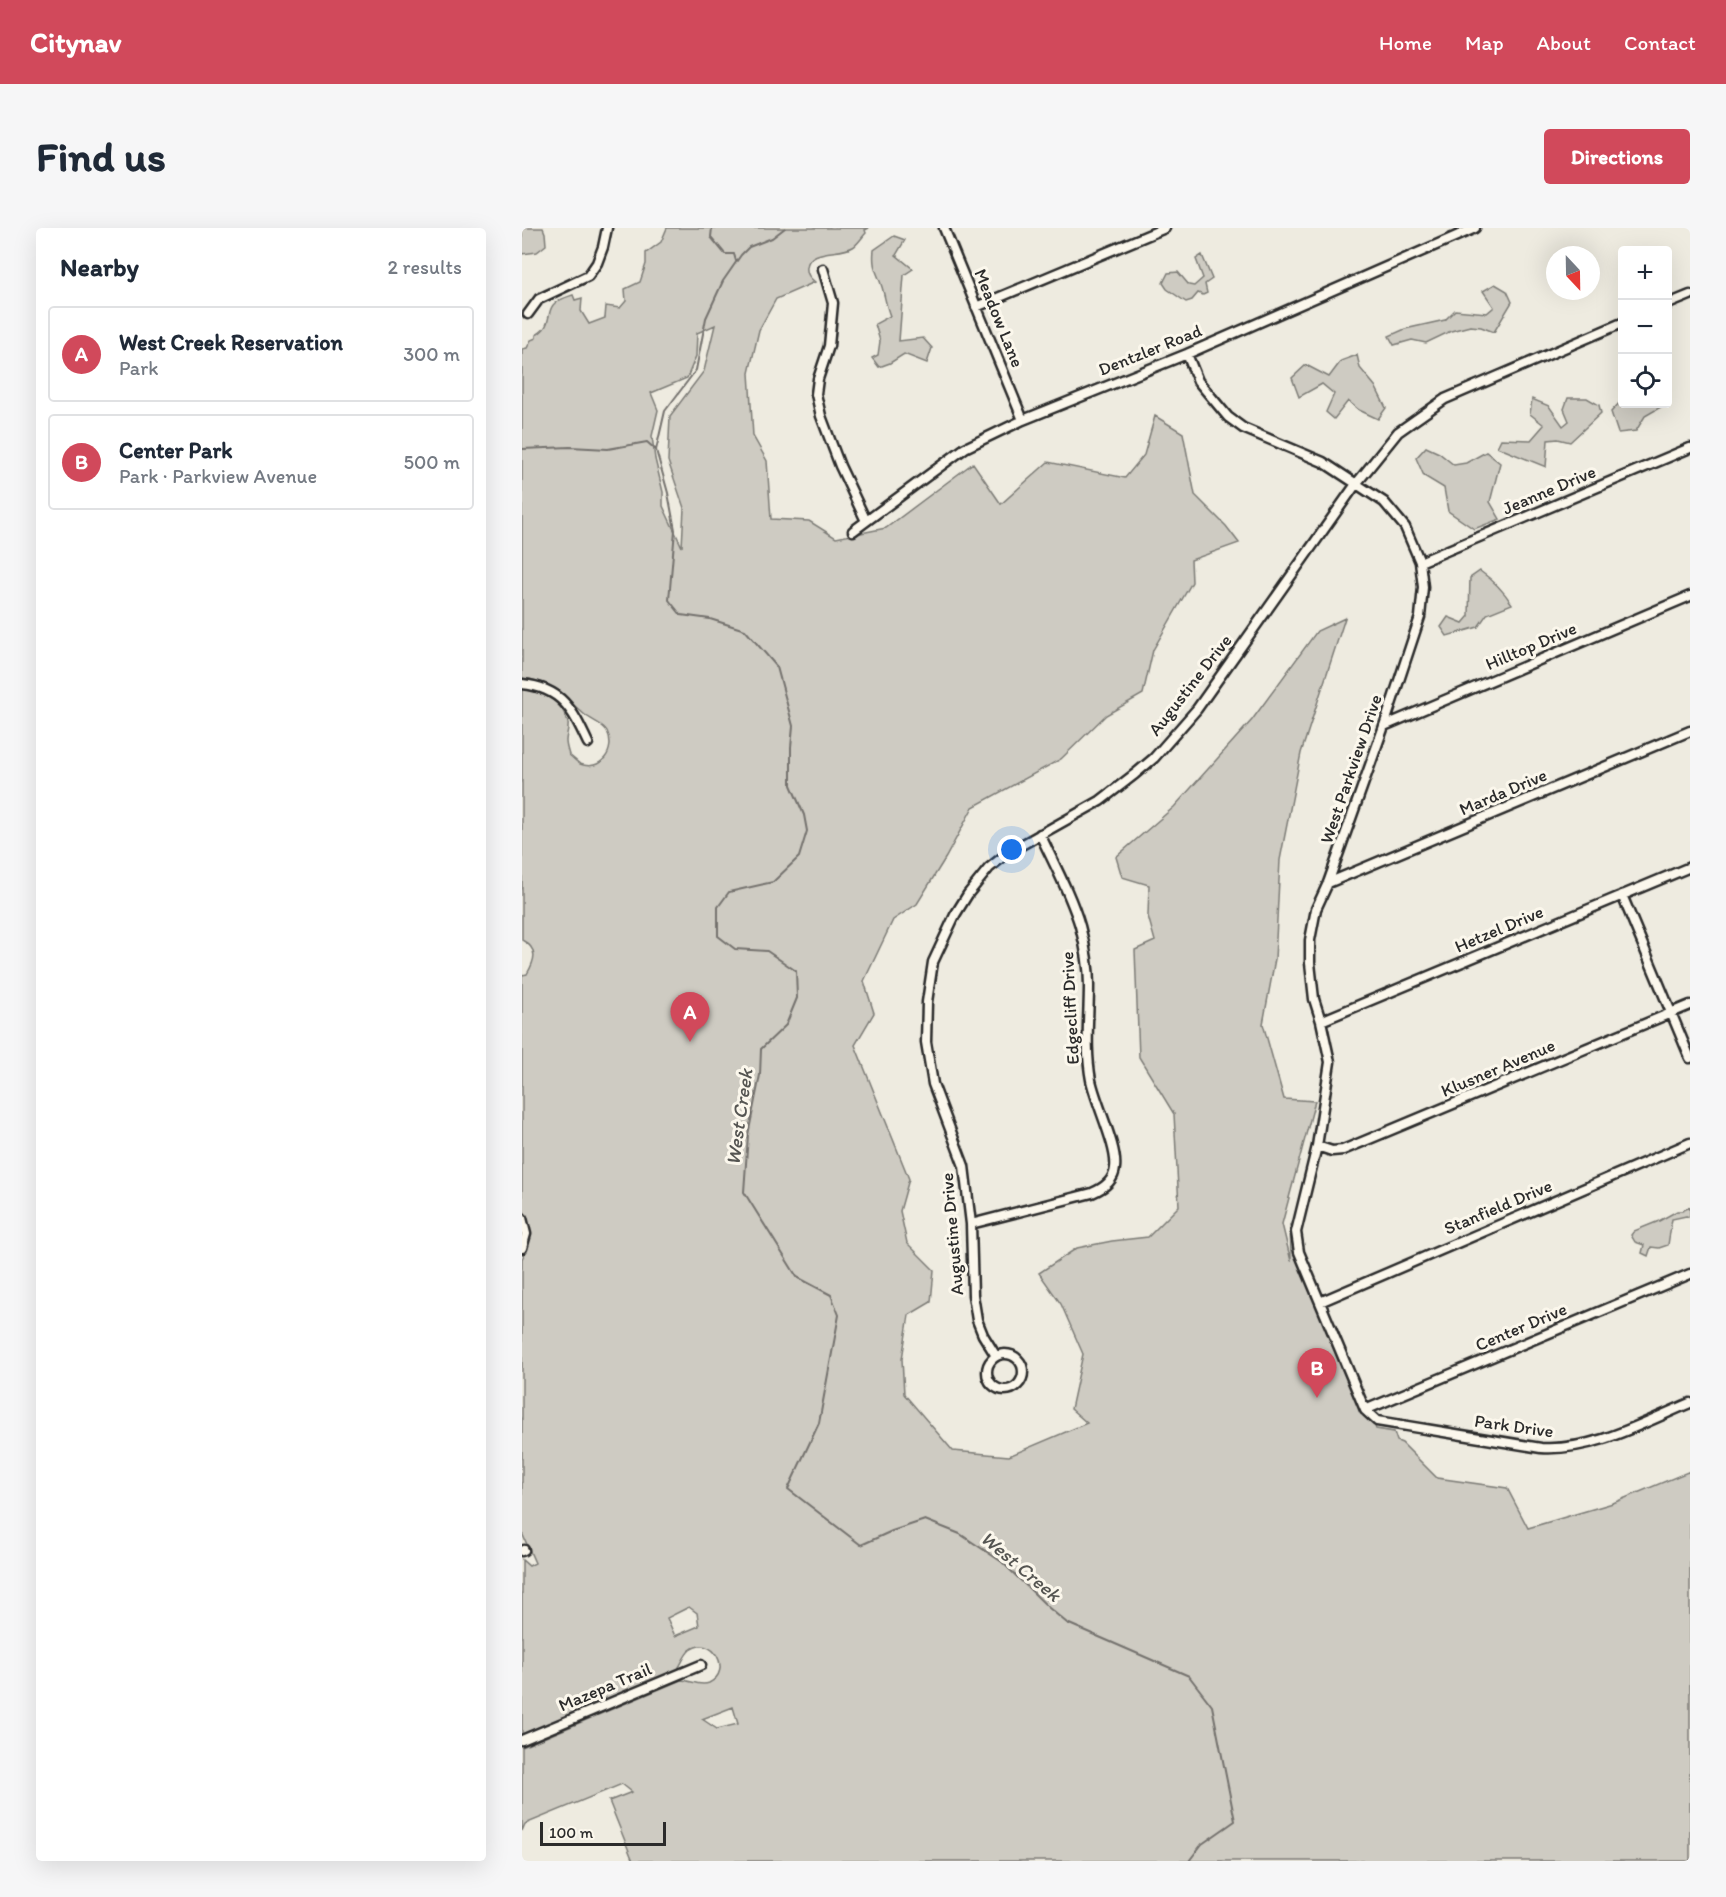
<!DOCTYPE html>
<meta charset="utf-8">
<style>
:root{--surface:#fff;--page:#f6f6f7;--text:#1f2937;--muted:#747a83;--line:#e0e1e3;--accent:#d1495b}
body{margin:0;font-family:Itim,sans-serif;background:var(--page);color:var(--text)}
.controls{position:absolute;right:18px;top:18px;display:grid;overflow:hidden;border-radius:6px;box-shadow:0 6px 24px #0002}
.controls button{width:54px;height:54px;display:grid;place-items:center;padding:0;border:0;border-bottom:2px solid var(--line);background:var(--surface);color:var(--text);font:30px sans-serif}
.compass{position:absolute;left:1024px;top:18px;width:54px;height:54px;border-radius:50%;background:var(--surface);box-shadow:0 6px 24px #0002;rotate:158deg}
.scale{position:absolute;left:18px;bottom:15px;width:126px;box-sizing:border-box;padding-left:6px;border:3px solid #2b2b2b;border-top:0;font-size:16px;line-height:21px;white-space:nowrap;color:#2b2b2b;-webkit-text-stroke:4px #fbf7ec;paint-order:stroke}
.you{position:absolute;left:490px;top:622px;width:21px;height:21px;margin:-15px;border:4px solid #fff;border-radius:50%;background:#1a73e8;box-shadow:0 0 0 9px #1a73e833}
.badge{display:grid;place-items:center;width:39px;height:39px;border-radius:50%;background:var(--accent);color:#fff;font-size:20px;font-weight:700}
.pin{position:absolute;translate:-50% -50px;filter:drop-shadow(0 2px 3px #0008)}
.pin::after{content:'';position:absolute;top:32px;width:21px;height:18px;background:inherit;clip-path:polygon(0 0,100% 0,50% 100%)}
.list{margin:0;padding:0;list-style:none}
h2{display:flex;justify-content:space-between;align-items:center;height:78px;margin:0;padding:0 24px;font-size:26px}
h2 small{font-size:20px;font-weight:400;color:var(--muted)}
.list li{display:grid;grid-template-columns:39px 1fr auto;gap:18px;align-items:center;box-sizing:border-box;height:96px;margin:0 12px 12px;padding:0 12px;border:2px solid var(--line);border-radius:6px}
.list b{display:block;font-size:22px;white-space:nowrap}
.list p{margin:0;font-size:20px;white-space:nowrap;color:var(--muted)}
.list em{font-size:20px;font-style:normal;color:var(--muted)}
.icon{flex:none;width:33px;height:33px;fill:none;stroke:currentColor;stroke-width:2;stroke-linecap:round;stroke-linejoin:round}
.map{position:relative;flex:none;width:1168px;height:1633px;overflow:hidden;border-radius:6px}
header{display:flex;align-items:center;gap:36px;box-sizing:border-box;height:84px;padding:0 30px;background:var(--accent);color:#fff}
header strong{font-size:28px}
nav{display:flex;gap:33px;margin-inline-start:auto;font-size:21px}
.intro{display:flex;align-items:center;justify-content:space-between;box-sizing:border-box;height:144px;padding:0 36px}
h1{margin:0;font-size:42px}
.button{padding:15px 27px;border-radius:6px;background:var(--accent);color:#fff;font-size:21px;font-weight:700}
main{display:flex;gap:36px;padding:0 36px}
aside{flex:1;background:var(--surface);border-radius:6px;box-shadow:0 6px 24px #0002}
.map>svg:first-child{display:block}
</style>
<header>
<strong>Citynav</strong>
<nav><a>Home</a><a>Map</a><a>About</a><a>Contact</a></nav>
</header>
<div class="intro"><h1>Find us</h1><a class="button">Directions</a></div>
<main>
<aside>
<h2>Nearby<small>2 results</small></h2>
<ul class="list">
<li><span class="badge">A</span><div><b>West Creek Reservation</b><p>Park</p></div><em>300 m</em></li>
<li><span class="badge">B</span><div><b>Center Park</b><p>Park · Parkview Avenue</p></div><em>500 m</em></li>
</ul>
</aside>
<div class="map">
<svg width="1168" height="1633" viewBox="0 0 1168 1633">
<rect width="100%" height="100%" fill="#eeebe0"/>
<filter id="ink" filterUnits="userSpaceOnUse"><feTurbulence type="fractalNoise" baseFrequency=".0167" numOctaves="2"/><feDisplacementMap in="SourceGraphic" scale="12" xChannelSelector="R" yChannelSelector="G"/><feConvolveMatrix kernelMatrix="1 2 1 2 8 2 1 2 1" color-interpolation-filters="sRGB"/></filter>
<g filter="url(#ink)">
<path fill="#cecbc2" stroke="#7c7b76" stroke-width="1.5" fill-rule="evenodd" d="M 0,0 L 21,0 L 23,5 L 24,17 L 15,24 L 0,26 Z
M 145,0 L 347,0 L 343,2 L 344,5 C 340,9 336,16 331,19 C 318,27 287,20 285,39 C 284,46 288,50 293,54 L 254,71 L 237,102 L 227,145 L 231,208 L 245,233 L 249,291 L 287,293 L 314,310 L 364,300 L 451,235 L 479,276 L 526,234 L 603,250 L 622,227 L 633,188 L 661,205 L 673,267 L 704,298 L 717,315 L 669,332 L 670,354 L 631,422 L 621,466 L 584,487 L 539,531 L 451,579 L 424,629 L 395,676 L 371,692 L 342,753 L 352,785 L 333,817 L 387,951 L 378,983 L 385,1015 L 412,1042 L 409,1074 L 387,1087 L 380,1131 L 382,1166 L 431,1223 L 487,1228 L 565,1195 L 549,1181 L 561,1126 L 539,1076 L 517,1045 L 555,1020 L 590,1013 L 626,1009 L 657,978 L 652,886 L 617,829 L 613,722 L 633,713 L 626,688 L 627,657 L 600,649 L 594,629 L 652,579 L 730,492 L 795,403 L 823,390 L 779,525 L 758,632 L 753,731 L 741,796 L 762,871 L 793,873 L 760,996 L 769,1033 L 768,996 L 854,1201 L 872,1204 L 875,1213 L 880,1215 L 915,1250 L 985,1260 L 1006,1300 L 1091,1275 L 1168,1243 L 1168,1633 L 111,1633 L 87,1573 L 110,1564 L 100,1556 L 3,1596 L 0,1603 L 0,1519 L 159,1452 C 168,1452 178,1459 187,1455 C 212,1443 190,1406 168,1422 C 162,1427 160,1436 155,1442 L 0,1508 L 0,1332 L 7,1338 L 13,1335 L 0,1305 L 0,1031 C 11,1010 9,1000 0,979 L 0,747 L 5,746 C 13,732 17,721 0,712 L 0,461 C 20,461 41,474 46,495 C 47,501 44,507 44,513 C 44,518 46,523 47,527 C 51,530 55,534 58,536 C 78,544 95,523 85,503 C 81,496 69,492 63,487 C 41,468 31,453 0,450 L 0,121 L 5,120 L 9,112 L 14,110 L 14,107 C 32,97 23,83 33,75 C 38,71 45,69 51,67 L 53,72 L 60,70 L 59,83 L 67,96 L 83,90 L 84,78 L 98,80 L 104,73 L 103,61 L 118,54 L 124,36 L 124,25 L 139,14 ZM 193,97 L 182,143 L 148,188 L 146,233 L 162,280 L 160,319 L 141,278 L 141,264 L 133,231 L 130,208 L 136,182 L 129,165 L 165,150 L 174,128 L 175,105 ZM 167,1379 L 175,1385 L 177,1398 L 153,1408 L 145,1390 ZM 211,1479 L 216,1496 L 195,1501 L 180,1491 Z
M 372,8 L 383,12 L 374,27 L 391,41 L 382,47 L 377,113 L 401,110 L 410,120 L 405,135 L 382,126 L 368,135 L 357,139 L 350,130 L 356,127 L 358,113 L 353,96 L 368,88 C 364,78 363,69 360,59 C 355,43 350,40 352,22 Z
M 680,27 L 690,51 L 683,56 L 685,65 L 681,67 L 676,65 L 670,72 L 664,74 L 645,61 L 641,55 L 646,45 L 656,44 L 667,57 L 672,58 L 681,50 L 674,31 Z
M 973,56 L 985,63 L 990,74 L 972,104 L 959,99 L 948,98 L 929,103 L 904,115 L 890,112 L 872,117 L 867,108 L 883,101 L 923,92 L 933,82 L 965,85 L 972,79 L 961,63 Z
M 835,127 L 838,140 L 853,158 L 864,180 L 856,191 L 837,182 L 826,173 L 812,191 L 804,184 L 812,166 L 800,156 L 777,169 L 770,150 L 784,137 L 807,149 L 819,133 Z
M 1046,170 L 1065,170 L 1077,177 L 1079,185 L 1048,214 L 1036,211 L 1026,212 L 1024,239 L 975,219 L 979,211 L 1009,212 L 1022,197 L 1008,186 L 1010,171 L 1027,178 L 1041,198 L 1047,193 L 1042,181 Z
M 1100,172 L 1100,176 L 1144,176 L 1123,188 L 1114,203 L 1096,205 L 1089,184 Z
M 904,219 L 917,225 L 932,237 L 944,235 L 964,224 L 978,235 L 968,274 L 978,291 L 952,301 L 926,283 L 922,260 L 902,248 L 894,230 Z
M 958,343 C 971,352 981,362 990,376 L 965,386 L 956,399 L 925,408 L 919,399 L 926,389 L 941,395 L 947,388 L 948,350 Z
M 1168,979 L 1168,989 L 1164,988 L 1150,991 L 1146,1017 L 1137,1020 L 1129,1019 L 1126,1028 L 1120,1025 L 1122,1017 L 1113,1014 L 1109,1007 L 1112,1003 L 1137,993 L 1155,983 L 1160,983 Z"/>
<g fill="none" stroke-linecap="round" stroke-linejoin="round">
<path stroke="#74726e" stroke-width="2" d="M 190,0 L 189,9 L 203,26 L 212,26 L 214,33
M 0,221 L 48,219 L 86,221 L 125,214 L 134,222 L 146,265 L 153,302 L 147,372 L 159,387 L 188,391 L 223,402 L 255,439 L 271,498 L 269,519 L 269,557 L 282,587 L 285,603 L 277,629 L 251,654 L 207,664 L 196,679 L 196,708 L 213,721 L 245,723 L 274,743 L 275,770 L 264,797 L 239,821 L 238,847 L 226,907 L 222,964 L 275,1049 L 309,1067 L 317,1087 L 297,1195 L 266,1261 L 339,1317 L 370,1303 L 403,1292 L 438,1306 L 480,1334 L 527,1380 L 545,1395 L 667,1448 L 690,1478 L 713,1593 L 680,1616 L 667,1633
M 134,222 L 143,183 L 174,142 L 184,90 L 201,53 L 219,27 L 227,19 L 250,10 L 263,0"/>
<defs>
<path id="minor" d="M 422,0 L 501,192
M 301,41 L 311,75 L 307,118 L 296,151 L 294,166 L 299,188 L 318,238 L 344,293
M 1146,76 L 1168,67
M 454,79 L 643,0
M 6,86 L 17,71 L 66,48 L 75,35 L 81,19 L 85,0
M 665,126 L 676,153 L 706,189 L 721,200 L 801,234 L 862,274 L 883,299 L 898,334 L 901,359 L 898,389 L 862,498 L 806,655 L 794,681 L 788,712 L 788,735 L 792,771 L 799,793 L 808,834 L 795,918 L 774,1004 L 777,1024 L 843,1182 L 855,1193 L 1019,1220 C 1072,1223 1120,1195 1168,1175
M 331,303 L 443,220 L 501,192 L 665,126 L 953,0
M 898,334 L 1168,220
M 0,456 C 40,460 50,481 66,515
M 862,498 L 1168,368
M 806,655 L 1168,503
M 1100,667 L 1168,830
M 799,793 L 1168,639
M 795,918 L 810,923 L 821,922 L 1168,777
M 0,990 L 4,1006 L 0,1020
M 449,996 L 570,965 C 582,960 592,953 593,940 C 596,920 574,876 569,852 C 563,820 567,789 567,757 C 567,737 563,717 558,698 C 549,667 532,636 518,606
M 798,1074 L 1168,915
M465 1144a18 18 0 1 1 36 0a18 18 0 1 1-36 0Z
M 474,1128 L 461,1107 L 455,1092 L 451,1067 L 449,996 L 442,938 L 411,856 L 404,814 L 405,774 L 411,734 L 433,687 L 446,666 L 467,640 L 487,624 L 578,573 L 613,546 L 632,530 L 675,481 L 834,256 L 876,204 L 923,171 L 1100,95
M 843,1182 L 1168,1046
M 0,1323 L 2,1322
M 0,1512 L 179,1437"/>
</defs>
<use href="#minor" stroke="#2b2b2b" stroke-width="13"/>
<use href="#minor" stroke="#fbf7ec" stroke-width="8"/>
</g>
</g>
<g text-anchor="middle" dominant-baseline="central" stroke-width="6" stroke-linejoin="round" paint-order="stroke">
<g font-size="18" fill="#2b2b2b" stroke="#fbf7ec">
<text transform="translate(477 90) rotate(68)">Meadow Lane</text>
<text transform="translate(628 122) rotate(-22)">Dentzler Road</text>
<text transform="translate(1027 262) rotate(-23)">Jeanne Drive</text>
<text transform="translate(1009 418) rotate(-23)">Hilltop Drive</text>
<text transform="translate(668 457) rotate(-52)">Augustine Drive</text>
<text transform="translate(829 541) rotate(-71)">West Parkview Drive</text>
<text transform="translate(981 564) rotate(-23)">Marda Drive</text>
<text transform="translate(977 701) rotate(-23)">Hetzel Drive</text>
<text transform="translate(548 780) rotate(-93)">Edgecliff Drive</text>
<text transform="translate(976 840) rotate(-23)">Klusner Avenue</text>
<text transform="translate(976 979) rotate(-23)">Stanfield Drive</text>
<text transform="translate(430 1006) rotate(-95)">Augustine Drive</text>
<text transform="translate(999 1099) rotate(-23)">Center Drive</text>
<text transform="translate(992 1198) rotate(8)">Park Drive</text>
<text transform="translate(83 1459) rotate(-23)">Mazepa Trail</text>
</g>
<g font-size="20" font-style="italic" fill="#555552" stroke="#fbf7ec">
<text transform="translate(217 889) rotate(-82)">West Creek</text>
<text transform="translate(499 1338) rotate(40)">West Creek</text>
</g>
</g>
</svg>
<div class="controls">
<button>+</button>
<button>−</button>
<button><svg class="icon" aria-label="locate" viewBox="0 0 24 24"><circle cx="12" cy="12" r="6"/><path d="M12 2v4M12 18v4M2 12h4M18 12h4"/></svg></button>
</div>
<svg class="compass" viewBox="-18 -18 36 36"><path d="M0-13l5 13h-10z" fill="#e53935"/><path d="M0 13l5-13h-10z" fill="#747a83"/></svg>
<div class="scale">100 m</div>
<div class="you"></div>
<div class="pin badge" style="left:168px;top:814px">A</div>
<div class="pin badge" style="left:795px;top:1170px">B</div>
</div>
</main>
